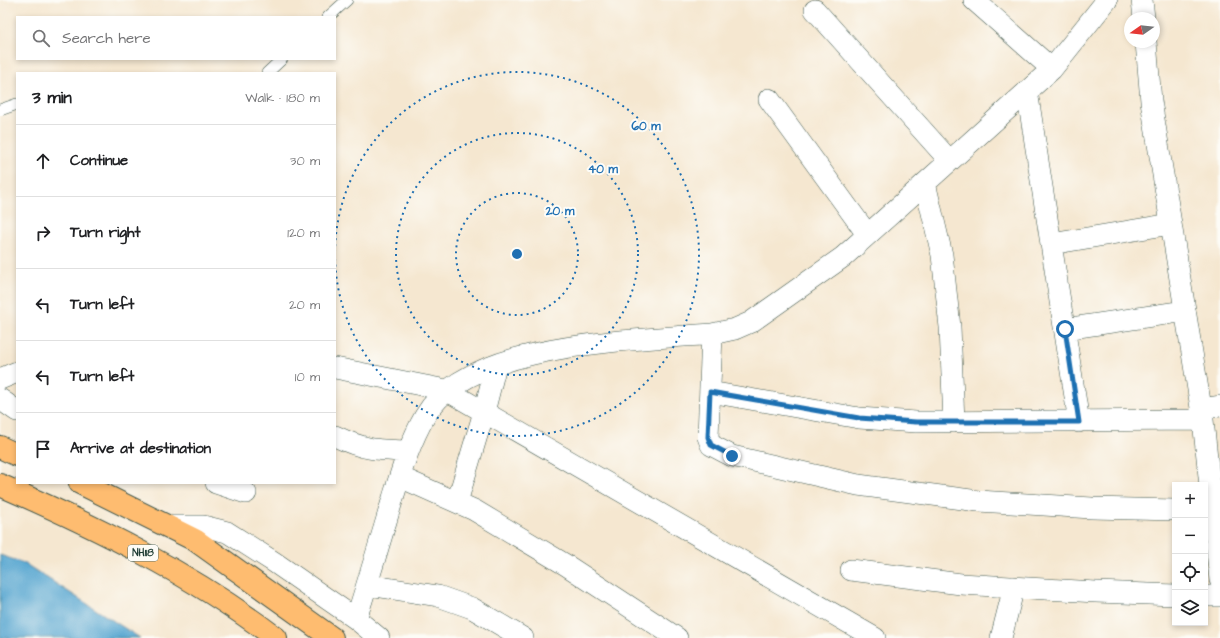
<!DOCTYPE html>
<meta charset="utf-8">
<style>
:root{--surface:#fff;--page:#f6f6f6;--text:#202124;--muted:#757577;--line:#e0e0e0}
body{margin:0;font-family:"Architects Daughter",sans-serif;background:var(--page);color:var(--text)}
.controls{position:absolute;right:12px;bottom:12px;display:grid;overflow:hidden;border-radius:0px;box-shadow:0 2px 6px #0003}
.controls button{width:36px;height:36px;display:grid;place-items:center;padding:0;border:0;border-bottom:1px solid var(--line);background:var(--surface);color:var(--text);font:20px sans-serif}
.compass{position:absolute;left:1124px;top:12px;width:36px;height:36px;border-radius:50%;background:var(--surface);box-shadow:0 2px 6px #0003;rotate:256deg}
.stop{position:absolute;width:12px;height:12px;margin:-9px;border:3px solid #1f6fb2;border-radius:50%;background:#fff}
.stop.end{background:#1f6fb2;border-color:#fff;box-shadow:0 1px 4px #0008}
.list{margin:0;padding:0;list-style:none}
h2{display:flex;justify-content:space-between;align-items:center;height:52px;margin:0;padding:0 16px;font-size:17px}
h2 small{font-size:13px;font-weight:400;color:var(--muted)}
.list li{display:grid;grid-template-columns:26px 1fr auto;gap:12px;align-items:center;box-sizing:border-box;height:72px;padding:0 16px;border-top:1px solid var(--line)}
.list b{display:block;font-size:15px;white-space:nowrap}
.list em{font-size:13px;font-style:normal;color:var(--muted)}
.icon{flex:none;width:22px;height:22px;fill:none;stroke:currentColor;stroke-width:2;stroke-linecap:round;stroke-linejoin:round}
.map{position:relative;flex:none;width:1220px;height:638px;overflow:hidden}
.search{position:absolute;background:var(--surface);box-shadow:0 2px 6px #0003;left:16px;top:16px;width:320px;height:44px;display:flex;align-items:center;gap:10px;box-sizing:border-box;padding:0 14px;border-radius:0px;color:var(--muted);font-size:15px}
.panel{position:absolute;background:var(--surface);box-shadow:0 2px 6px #0003;left:16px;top:72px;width:320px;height:412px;border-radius:0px}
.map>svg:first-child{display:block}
</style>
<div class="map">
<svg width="1220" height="638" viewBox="0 0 1220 638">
<rect width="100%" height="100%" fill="#fdfcf7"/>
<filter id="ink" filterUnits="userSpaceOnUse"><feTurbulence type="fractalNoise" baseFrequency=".025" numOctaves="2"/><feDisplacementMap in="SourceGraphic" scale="8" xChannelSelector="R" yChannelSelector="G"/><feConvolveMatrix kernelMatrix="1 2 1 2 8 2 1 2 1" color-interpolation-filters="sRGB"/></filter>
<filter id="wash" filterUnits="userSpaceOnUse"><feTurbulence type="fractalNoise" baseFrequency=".012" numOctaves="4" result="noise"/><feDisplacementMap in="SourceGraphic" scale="16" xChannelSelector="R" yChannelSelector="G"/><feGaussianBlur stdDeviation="0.9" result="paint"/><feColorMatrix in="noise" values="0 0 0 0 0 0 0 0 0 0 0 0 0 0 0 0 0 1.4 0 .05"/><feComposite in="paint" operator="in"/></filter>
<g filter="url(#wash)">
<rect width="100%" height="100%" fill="#f5e7d0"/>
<path fill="#56a6d0" stroke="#3a7282" d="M 0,555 L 24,563 L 140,638 L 0,638 Z"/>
</g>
<g filter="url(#ink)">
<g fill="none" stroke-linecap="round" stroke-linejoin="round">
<defs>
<path id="lane" d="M 328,17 L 347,0
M 267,73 L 282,59
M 0,110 L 17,104"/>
<path id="street" d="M 974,0 L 1052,69
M 1142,0 L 1144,18
M 815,10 L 949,160
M 1146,42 L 1151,101 L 1203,420 L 1220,580
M 1027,91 L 1079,422
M 769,99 L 867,234
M 925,183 L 942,255 L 950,327 L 954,422
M 1051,244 L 1171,224
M 1065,329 L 1185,311
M 712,334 L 708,437 L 711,445 L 732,456 L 858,485 L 978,501 L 1092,508 L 1175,510
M 335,368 L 446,390 L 875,638
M 0,379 L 17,372
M 710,392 L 859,418 L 916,422 L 1203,420
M 0,399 L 17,411
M 1201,409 L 1220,406
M 335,436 C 364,450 376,450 408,451
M 400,477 L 474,510 L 566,565 L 677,638
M 216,483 L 246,493
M 457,502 L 484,412 L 496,365
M 169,526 L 203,526 L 227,532 L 274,562 L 356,619 L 379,638
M 851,570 L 961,584 L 1096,592 L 1175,595
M 368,585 L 438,596 L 472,608 L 523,638
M 1205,596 L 1220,596
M 356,619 C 369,579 381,538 393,498 C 402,469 410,442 425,416 C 468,341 634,341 712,334 L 735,329 L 751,322 L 843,257 L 1052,69 L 1107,0
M 1001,638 L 1014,587"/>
<path id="highway" d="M 0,447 L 17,455
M 80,483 L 195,540 L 332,638
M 0,485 C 97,527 192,574 276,638"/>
</defs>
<use href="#lane" stroke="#3f564b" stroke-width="12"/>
<use href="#street" stroke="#3f564b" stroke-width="22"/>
<use href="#highway" stroke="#3f564b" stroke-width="24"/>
<use href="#lane" stroke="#fff" stroke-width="11"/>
<use href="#street" stroke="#fff" stroke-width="21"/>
<use href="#highway" stroke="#febc70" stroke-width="22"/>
</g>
</g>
<g fill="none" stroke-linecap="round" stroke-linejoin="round" filter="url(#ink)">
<path stroke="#1f6fb2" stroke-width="5" d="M 732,456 L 711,445 L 708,437 L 710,392 L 859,418 L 916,422 L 1079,422 L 1065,329"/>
</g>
<g fill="none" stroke="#1f6fb2" stroke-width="2" stroke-dasharray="2 4">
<circle cx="517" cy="254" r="61"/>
<circle cx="517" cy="254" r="121"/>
<path d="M335 252A182 182 0 1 1 335 256"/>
</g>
<g text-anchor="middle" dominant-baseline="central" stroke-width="4" stroke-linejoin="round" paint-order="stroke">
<rect fill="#fdfcf7" stroke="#62766e" stroke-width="1" x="128" y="545" width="30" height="16" rx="3"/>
<g font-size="10" font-weight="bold" fill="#1f3d34">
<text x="143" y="553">NH118</text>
</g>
</g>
<circle cx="517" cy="254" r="6" fill="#1f6fb2" stroke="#fdfcf7" stroke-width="2"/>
<g font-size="12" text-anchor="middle" font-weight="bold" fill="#1f6fb2" stroke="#fdfcf7" stroke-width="4" stroke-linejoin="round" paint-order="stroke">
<text x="646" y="130">60 m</text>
<text x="603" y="173">40 m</text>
<text x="560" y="215">20 m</text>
</g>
</svg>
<div class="controls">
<button>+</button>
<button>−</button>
<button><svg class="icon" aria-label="locate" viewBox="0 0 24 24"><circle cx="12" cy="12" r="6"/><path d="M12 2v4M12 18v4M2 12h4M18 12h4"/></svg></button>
<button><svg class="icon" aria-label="layers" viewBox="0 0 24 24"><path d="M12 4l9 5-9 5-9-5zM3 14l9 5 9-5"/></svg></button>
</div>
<svg class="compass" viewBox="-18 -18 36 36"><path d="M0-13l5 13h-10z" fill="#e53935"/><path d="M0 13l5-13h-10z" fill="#757577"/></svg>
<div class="stop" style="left:1065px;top:329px"></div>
<div class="stop end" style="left:732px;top:456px"></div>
<div class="search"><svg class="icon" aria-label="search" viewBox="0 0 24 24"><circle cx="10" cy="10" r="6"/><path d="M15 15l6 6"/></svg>Search here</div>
<section class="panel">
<h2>3 min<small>Walk · 180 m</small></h2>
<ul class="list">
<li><svg class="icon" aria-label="ahead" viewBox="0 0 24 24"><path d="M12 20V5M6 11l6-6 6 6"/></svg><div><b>Continue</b></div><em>30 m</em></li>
<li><svg class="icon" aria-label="right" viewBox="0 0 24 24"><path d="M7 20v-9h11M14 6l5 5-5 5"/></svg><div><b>Turn right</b></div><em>120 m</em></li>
<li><svg class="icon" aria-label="left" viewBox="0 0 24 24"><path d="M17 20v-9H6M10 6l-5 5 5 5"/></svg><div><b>Turn left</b></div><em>20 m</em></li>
<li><svg class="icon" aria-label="left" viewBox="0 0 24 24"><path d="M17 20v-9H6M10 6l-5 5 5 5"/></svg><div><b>Turn left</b></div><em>10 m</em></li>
<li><svg class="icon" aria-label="arrive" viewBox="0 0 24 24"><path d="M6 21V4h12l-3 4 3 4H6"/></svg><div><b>Arrive at destination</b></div></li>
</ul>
</section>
</div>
